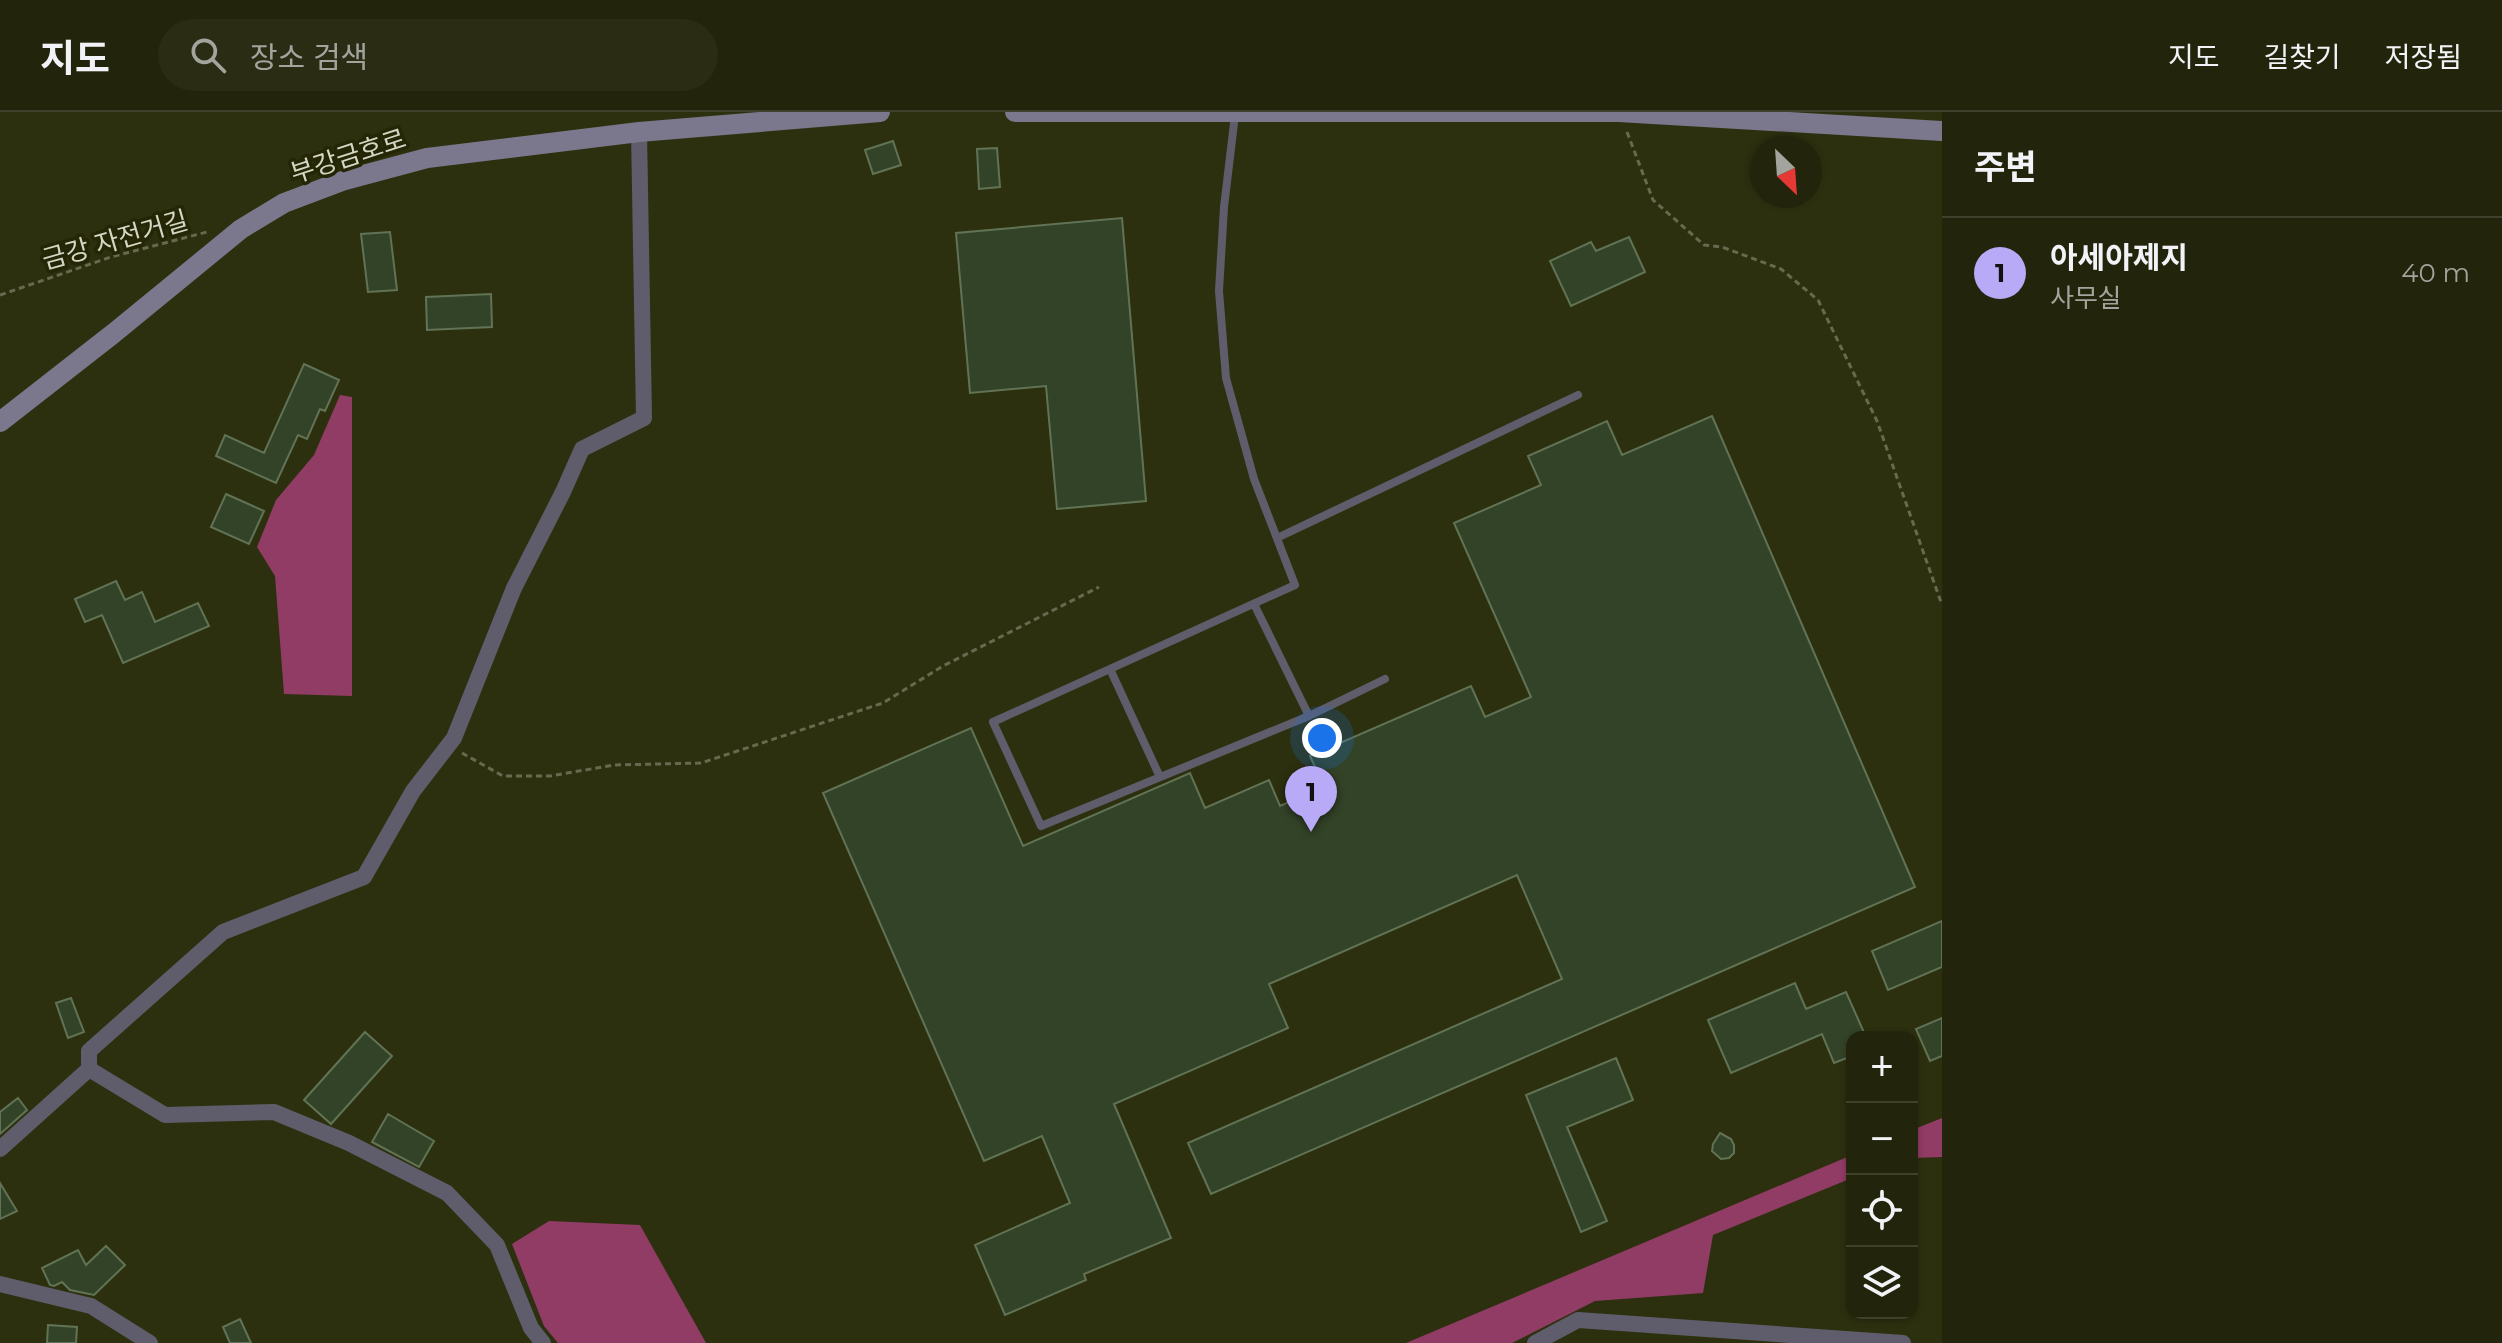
<!DOCTYPE html>
<html lang="ko">
<meta charset="utf-8">
<style>
:root{--surface:#22240b;--page:#2a2c14;--text:#f1f3f6;--muted:#a2a49d;--line:#3f412c;--accent:#b9aaf7}
body{margin:0;font-family:Montserrat,"Noto Sans KR",sans-serif;background:var(--page);color:var(--text)}
.controls{position:absolute;right:24px;bottom:24px;display:grid;overflow:hidden;border-radius:16px;box-shadow:0 2px 6px #0004}
.controls button{width:72px;height:72px;display:grid;place-items:center;padding:0;border:0;border-bottom:2px solid var(--line);background:var(--surface);color:var(--text);font:40px sans-serif}
.compass{position:absolute;left:1750px;top:24px;width:72px;height:72px;border-radius:50%;background:var(--surface);box-shadow:0 2px 6px #0004;rotate:155deg}
.you{position:absolute;left:1322px;top:626px;width:28px;height:28px;margin:-20px;border:6px solid #fff;border-radius:50%;background:#1a73e8;box-shadow:0 0 0 12px #1a73e833}
.badge{display:grid;place-items:center;width:52px;height:52px;border-radius:50%;background:var(--accent);color:#111;font-size:26px;font-weight:700}
.pin{position:absolute;translate:-50% -66px;filter:drop-shadow(0 2px 4px #0008)}
.pin::after{content:'';position:absolute;top:42px;width:28px;height:24px;background:inherit;clip-path:polygon(0 0,100% 0,50% 100%)}
.list{margin:0;padding:0;list-style:none}
h2{display:flex;justify-content:space-between;align-items:center;height:104px;margin:0;padding:0 32px;font-size:34px}
h2 small{font-size:26px;font-weight:400;color:var(--muted)}
.list li{display:grid;grid-template-columns:52px 1fr auto;gap:24px;align-items:center;box-sizing:border-box;height:112px;padding:0 32px;border-top:2px solid var(--line)}
.list b{display:block;font-size:30px;white-space:nowrap}
.list p{margin:0;font-size:26px;white-space:nowrap;color:var(--muted)}
.list em{font-size:26px;font-style:normal;color:var(--muted)}
.icon{flex:none;width:44px;height:44px;fill:none;stroke:currentColor;stroke-width:2;stroke-linecap:round;stroke-linejoin:round}
.map{position:relative;flex:none;width:1942px;height:1231px;overflow:hidden}
header{display:flex;align-items:center;gap:48px;box-sizing:border-box;height:112px;padding:0 40px;background:var(--surface);border-bottom:2px solid var(--line)}
header strong{font-size:38px}
nav{display:flex;gap:44px;margin-inline-start:auto;font-size:28px}
.search{width:560px;height:72px;background:var(--page);display:flex;align-items:center;gap:20px;box-sizing:border-box;padding:0 28px;border-radius:44px;color:var(--muted);font-size:30px}
main{display:flex}
aside{flex:1;background:var(--surface)}
.map>svg:first-child{display:block}
</style>
<header>
<strong>지도</strong>
<div class="search"><svg class="icon" aria-label="search" viewBox="0 0 24 24"><circle cx="10" cy="10" r="6"/><path d="M15 15l6 6"/></svg>장소 검색</div>
<nav><a>지도</a><a>길찾기</a><a>저장됨</a></nav>
</header>
<main>
<div class="map">
<svg width="1942" height="1231" viewBox="0 0 1942 1231">
<rect width="100%" height="100%" fill="#2d300f"/>
<path fill="#913c65" d="M 340,283 L 352,285 L 352,584 L 284,582 L 275,464 L 257,435 L 276,388 L 314,343 Z
M 1942,1006 L 1942,1045 L 1912,1046 L 1912,1018 Z
M 1852,1043 L 1852,1066 L 1713,1123 L 1703,1181 L 1595,1189 L 1512,1231 L 1406,1231 Z
M 549,1109 L 640,1113 L 706,1231 L 558,1231 L 544,1214 L 512,1132 Z"/>
<path fill="#334327" stroke="#617355" stroke-width="2" d="M 893,29 L 901,53 L 873,62 L 865,38 Z
M 997,36 L 1000,75 L 979,77 L 977,37 Z
M 1122,106 L 1146,389 L 1057,397 L 1046,274 L 970,281 L 956,121 Z
M 390,120 L 397,178 L 368,180 L 361,122 Z
M 1629,125 L 1645,160 L 1571,194 L 1550,149 L 1591,130 L 1596,139 Z
M 491,182 L 492,215 L 427,218 L 426,185 Z
M 304,252 L 339,268 L 325,299 L 320,297 L 307,327 L 298,323 L 276,371 L 216,344 L 225,323 L 264,341 Z
M 1712,304 L 1915,775 L 1211,1082 L 1188,1031 L 1562,867 L 1517,763 L 1269,872 L 1288,916 L 1114,992 L 1171,1126 L 1084,1162 L 1086,1168 L 1005,1203 L 975,1133 L 1070,1091 L 1042,1024 L 984,1049 L 823,681 L 971,616 L 1023,734 L 1190,661 L 1205,696 L 1269,668 L 1280,694 L 1324,675 L 1310,644 L 1471,574 L 1485,605 L 1531,585 L 1454,411 L 1541,373 L 1528,344 L 1607,309 L 1622,343 Z
M 226,382 L 264,399 L 249,432 L 211,415 Z
M 116,469 L 125,488 L 142,480 L 155,510 L 198,491 L 209,514 L 123,551 L 102,503 L 85,510 L 75,487 Z
M 1942,809 L 1942,855 L 1888,878 L 1872,839 Z
M 1795,871 L 1806,897 L 1846,880 L 1866,925 L 1852,925 L 1852,944 L 1834,951 L 1822,922 L 1731,961 L 1708,908 Z
M 71,886 L 84,920 L 68,926 L 56,891 Z
M 1942,906 L 1942,944 L 1930,949 L 1916,917 Z
M 365,920 L 392,944 L 331,1012 L 304,988 Z
M 1616,946 L 1633,988 L 1567,1015 L 1607,1109 L 1581,1120 L 1526,983 Z
M 18,986 L 27,998 L 0,1022 L 0,1000 Z
M 388,1002 L 434,1029 L 419,1055 L 372,1030 Z
M 1720,1021 L 1731,1027 L 1734,1033 L 1734,1041 L 1729,1046 L 1721,1047 L 1712,1039 L 1713,1032 Z
M 0,1071 L 17,1099 L 0,1107 Z
M 106,1134 L 125,1153 L 94,1183 L 70,1178 L 62,1170 L 54,1174 L 50,1173 L 42,1156 L 78,1138 L 86,1153 Z
M 240,1207 L 251,1231 L 230,1231 L 223,1215 Z
M 48,1213 L 77,1215 L 76,1231 L 47,1231 Z"/>
<g fill="none" stroke-linecap="round" stroke-linejoin="round">
<path stroke="#676a4e" stroke-width="3" stroke-dasharray="6 4" stroke-linecap="butt" d="M 1627,20 L 1653,88 L 1704,133 L 1722,135 L 1781,157 L 1818,188 L 1877,309 L 1942,493
M 0,183 L 111,145 L 207,120
M 462,641 L 503,664 L 550,664 L 614,653 L 701,651 L 883,591 L 943,554 L 1099,475"/>
<path stroke="#5f5d6b" stroke-width="8" d="M 1235,3 L 1224,95 L 1219,179 L 1226,266 L 1254,367 L 1295,473 L 993,610 L 1041,714 L 1309,604
M 1277,426 L 1578,283
M 1254,492 L 1309,604 L 1385,567
M 1110,557 L 1160,665"/>
<path stroke="#5f5d6b" stroke-width="16" d="M 89,957 L 165,1003 L 274,1000 L 349,1031 L 447,1081 L 497,1133 L 531,1216 L 543,1231
M 0,1037 L 89,957 L 89,939 L 223,820 L 364,765 L 413,679 L 454,626 L 514,476 L 563,380 L 582,337 L 644,306 L 639,20
M 0,1172 L 91,1194 L 150,1231
M 1535,1231 L 1578,1208 L 1903,1231"/>
<path stroke="#7b788e" stroke-width="20" d="M 1015,0 L 1619,0 L 1942,19
M 0,310 L 114,221 L 241,117 L 284,91 L 345,68 L 427,46 L 639,20 L 880,0"/>
</g>
<g text-anchor="middle" dominant-baseline="central" stroke-width="7" stroke-linejoin="round" paint-order="stroke">
<g font-size="26" fill="#d4d7c4" stroke="#242605">
<text transform="translate(348 44) rotate(-18)">부강금호로</text>
<text transform="translate(115 128) rotate(-16)">금강 자전거길</text>
</g>
</g>
</svg>
<div class="controls">
<button>+</button>
<button>−</button>
<button><svg class="icon" aria-label="locate" viewBox="0 0 24 24"><circle cx="12" cy="12" r="6"/><path d="M12 2v4M12 18v4M2 12h4M18 12h4"/></svg></button>
<button><svg class="icon" aria-label="layers" viewBox="0 0 24 24"><path d="M12 4l9 5-9 5-9-5zM3 14l9 5 9-5"/></svg></button>
</div>
<svg class="compass" viewBox="-18 -18 36 36"><path d="M0-13l5 13h-10z" fill="#e53935"/><path d="M0 13l5-13h-10z" fill="#a2a49d"/></svg>
<div class="you"></div>
<div class="pin badge" style="left:1311px;top:720px">1</div>
</div>
<aside>
<h2>주변<small></small></h2>
<ul class="list">
<li><span class="badge">1</span><div><b>아세아제지</b><p>사무실</p></div><em>40 m</em></li>
</ul>
</aside>
</main>
